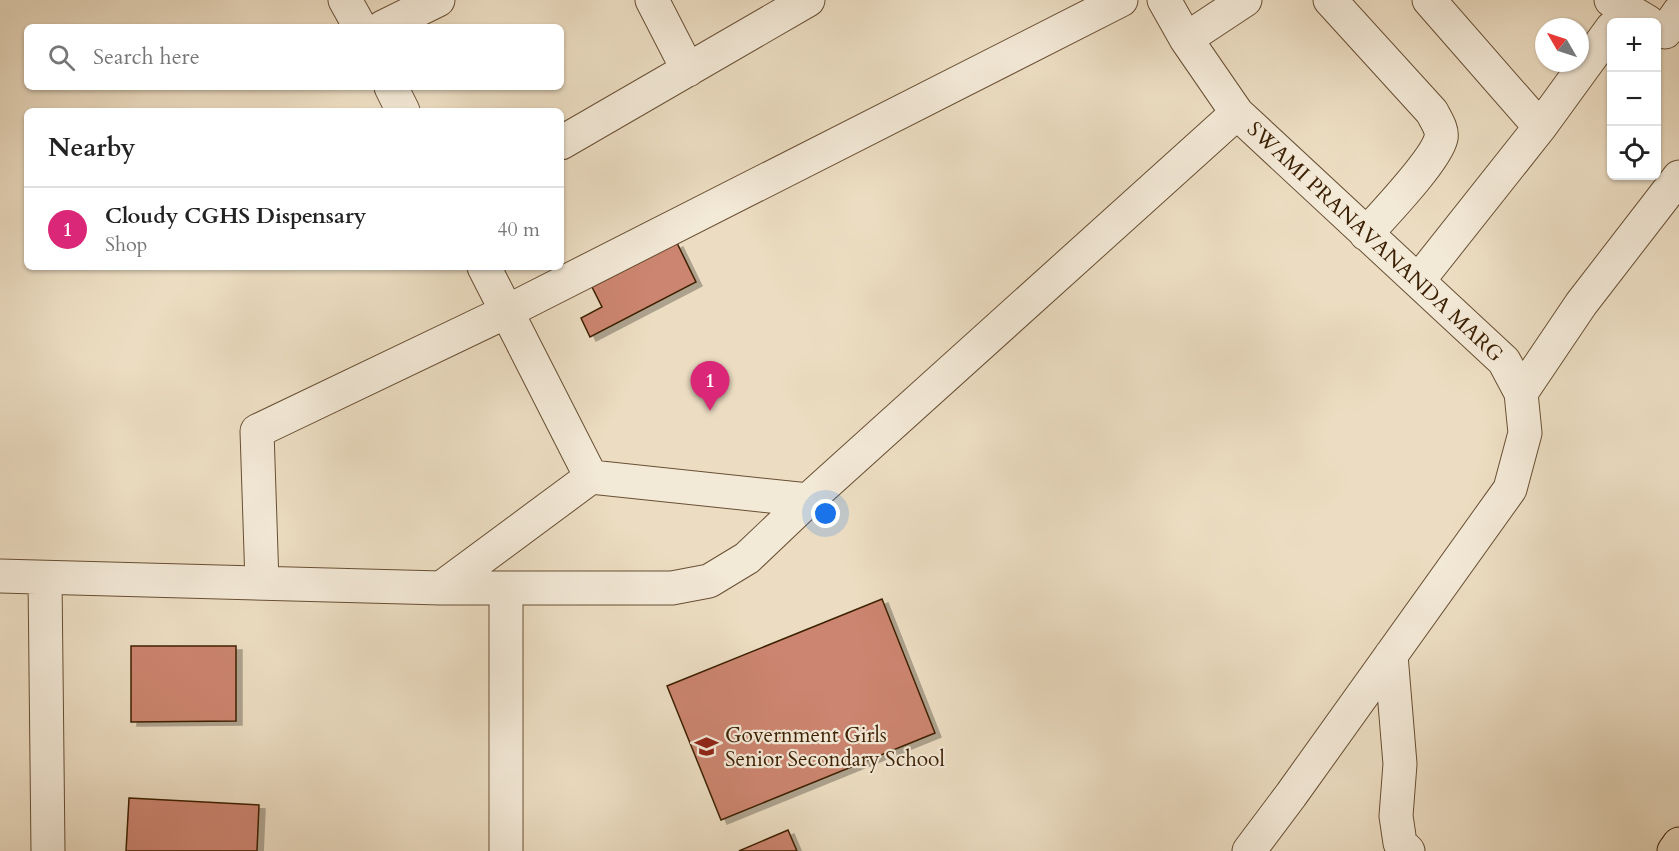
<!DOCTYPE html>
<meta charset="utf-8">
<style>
:root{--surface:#fff;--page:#f6f6f6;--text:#222;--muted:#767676;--line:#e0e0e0;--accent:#db2777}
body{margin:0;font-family:Cardo,serif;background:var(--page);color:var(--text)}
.controls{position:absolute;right:18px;top:18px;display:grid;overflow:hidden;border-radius:9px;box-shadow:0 2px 4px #0004}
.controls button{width:54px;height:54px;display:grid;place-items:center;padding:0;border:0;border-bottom:2px solid var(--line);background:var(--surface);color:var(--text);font:30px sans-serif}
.compass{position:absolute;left:1535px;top:18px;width:54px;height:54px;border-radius:50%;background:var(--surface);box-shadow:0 2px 4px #0004;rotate:309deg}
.you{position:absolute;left:826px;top:514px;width:21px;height:21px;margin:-15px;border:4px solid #fff;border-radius:50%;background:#1a73e8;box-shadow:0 0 0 9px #1a73e833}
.badge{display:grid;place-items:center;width:39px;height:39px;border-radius:50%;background:var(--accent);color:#fff;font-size:20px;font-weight:700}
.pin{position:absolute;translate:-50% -50px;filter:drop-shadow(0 2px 3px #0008)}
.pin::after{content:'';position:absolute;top:32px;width:21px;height:18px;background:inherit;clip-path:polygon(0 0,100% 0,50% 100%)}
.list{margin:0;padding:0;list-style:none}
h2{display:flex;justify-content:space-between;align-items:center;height:78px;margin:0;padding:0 24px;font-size:26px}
h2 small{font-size:20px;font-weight:400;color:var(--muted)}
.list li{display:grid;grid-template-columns:39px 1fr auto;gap:18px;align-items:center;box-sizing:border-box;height:84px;padding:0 24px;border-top:2px solid var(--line)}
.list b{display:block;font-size:22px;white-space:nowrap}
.list p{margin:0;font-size:20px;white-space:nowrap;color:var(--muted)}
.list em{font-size:20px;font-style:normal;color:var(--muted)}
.icon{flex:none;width:33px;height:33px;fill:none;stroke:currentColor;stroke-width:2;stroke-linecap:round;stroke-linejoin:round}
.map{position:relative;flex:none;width:1679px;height:851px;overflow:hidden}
.search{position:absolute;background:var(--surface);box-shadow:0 2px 4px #0004;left:24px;top:24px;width:540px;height:66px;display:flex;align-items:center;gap:15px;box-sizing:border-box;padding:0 21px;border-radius:9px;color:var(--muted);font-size:22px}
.panel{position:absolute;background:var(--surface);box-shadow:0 2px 4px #0004;left:24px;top:108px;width:540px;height:162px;border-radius:9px}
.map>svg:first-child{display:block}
</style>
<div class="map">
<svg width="1679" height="851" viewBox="0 0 1679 851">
<defs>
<filter id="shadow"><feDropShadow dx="6" dy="4" stdDeviation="0" flood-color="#0004"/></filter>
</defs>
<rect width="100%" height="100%" fill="#ecddc2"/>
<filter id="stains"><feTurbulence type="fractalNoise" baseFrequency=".00333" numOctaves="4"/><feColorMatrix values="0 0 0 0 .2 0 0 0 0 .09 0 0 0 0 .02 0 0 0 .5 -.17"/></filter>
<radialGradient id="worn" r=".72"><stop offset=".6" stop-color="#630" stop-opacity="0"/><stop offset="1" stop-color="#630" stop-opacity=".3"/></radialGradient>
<path fill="#cc856f" stroke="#3c2003" stroke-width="1.5" filter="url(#shadow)" d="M 677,243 L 696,282 L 590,337 L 581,318 L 602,307 L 592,287 Z
M 882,599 L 935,733 L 721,820 L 667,686 Z
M 131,646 L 236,646 L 236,721 L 131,722 Z
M 129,798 L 259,805 L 257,851 L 126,851 Z
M 788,830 L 797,851 L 739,851 Z"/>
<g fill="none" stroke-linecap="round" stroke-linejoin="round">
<defs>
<path id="minor" d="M 345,0 L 360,27
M 652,0 L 688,70
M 1164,0 L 1186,39 L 1237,113 L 1504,361 L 1521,393 L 1525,433 L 1510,489 L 1291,795 L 1249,851
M 1330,0 L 1432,112 C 1436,120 1443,130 1441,138 C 1436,160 1383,215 1366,234
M 1429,0 L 1540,127
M 1611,0 L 1648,22
M 383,27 L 438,0
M 1656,27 L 1665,32 L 1679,12
M 1186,39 L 1245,0
M 391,87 L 403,111
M 561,143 L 808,0
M 484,267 L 591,477
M 1418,281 L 1540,127 L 1612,28
M 1521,393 L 1581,304 L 1679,177
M 0,576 L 441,588 L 672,588 L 709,581 L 747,558 L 808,500 L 1237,113
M 45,578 L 48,851
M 262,583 L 257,431 L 508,311 L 1121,0
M 441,588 L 591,477 L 808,500
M 1391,655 L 1400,764 L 1396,816 L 1400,843 L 1408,851
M 506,851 L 506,588"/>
<path id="major" d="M 1674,851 L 1679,844"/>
</defs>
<use href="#minor" stroke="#684f33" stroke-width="35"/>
<use href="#major" stroke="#3c2003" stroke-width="35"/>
<use href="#minor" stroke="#f3e9d7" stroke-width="33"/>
<use href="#major" stroke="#ecddc2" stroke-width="33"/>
</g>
<defs>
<symbol id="university-bare" viewBox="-9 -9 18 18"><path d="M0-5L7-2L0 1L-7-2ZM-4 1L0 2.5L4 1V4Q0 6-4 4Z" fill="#8f2418" stroke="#f3e9d7" stroke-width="2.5" paint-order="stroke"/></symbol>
</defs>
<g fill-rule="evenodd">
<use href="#university-bare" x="690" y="730" width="33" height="33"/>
</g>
<g text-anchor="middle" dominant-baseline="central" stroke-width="4.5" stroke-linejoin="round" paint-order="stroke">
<g font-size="21" fill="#3c2003" stroke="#f3e9d7">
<text transform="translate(1375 242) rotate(43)">SWAMI PRANAVANANDA MARG</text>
</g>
<g font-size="21" fill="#3c2003" stroke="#f3e9d7" text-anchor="start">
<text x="725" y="735">Government Girls<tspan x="725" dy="24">Senior Secondary School</tspan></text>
</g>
</g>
<rect width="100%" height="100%" filter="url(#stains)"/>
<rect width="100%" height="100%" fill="url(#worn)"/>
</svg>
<div class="controls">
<button>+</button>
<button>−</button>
<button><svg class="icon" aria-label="locate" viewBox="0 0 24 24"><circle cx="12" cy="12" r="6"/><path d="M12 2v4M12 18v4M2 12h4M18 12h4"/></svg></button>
</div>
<svg class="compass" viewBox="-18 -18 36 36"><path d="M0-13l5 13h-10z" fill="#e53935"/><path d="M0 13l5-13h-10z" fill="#767676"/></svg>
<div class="you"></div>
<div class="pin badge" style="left:710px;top:411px">1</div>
<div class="search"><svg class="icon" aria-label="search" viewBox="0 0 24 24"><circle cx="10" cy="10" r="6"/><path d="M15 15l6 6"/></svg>Search here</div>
<section class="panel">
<h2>Nearby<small></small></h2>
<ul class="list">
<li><span class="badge">1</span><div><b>Cloudy CGHS Dispensary</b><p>Shop</p></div><em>40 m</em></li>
</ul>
</section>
</div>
